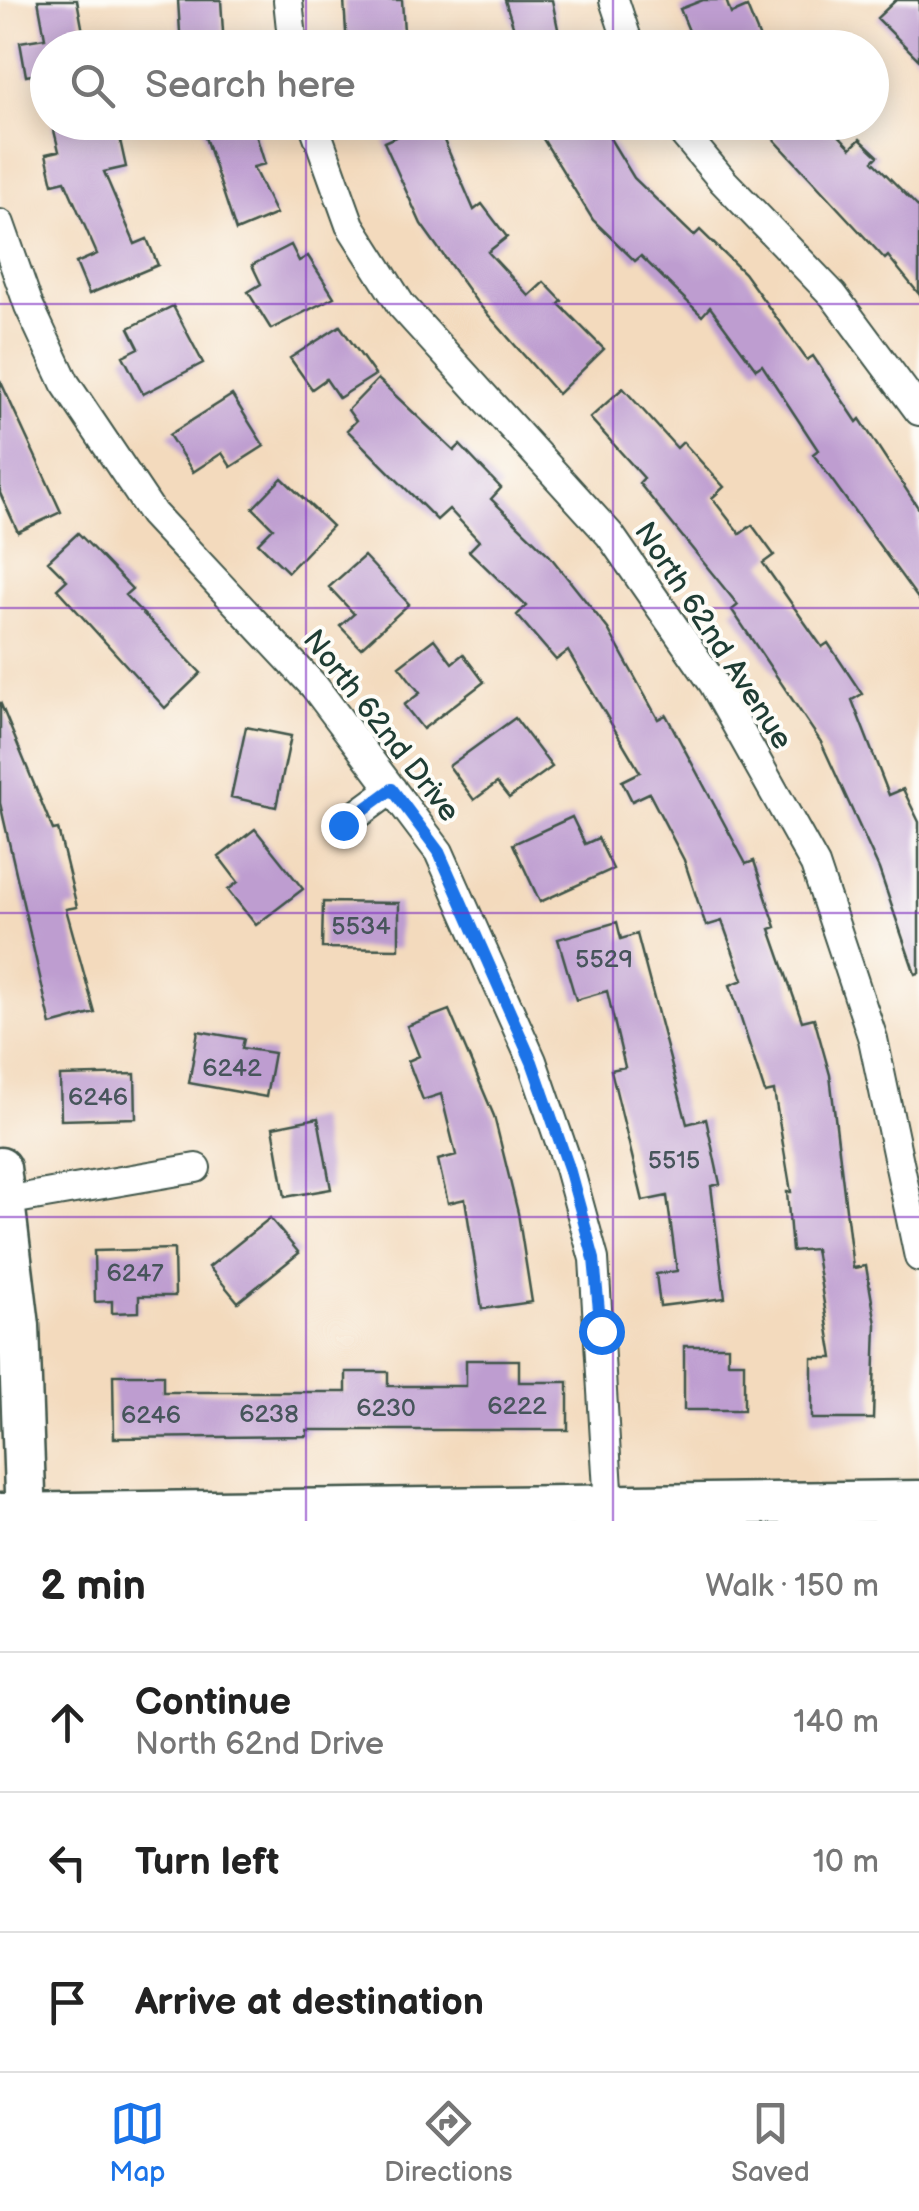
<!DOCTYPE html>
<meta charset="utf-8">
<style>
:root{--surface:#fff;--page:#f6f6f6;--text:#222;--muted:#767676;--line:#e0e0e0;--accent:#1a73e8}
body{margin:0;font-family:"Balsamiq Sans",sans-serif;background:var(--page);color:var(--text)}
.stop{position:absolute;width:30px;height:30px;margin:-22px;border:8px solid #1a73e8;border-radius:50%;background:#fff}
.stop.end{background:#1a73e8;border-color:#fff;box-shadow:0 2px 10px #0008}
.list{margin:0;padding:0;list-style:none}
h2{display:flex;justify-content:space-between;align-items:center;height:130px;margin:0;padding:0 40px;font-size:42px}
h2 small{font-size:32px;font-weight:400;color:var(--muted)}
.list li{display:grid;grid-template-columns:65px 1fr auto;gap:30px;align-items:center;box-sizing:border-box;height:140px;padding:0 40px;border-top:2px solid var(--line)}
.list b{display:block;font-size:38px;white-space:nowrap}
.list p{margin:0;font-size:32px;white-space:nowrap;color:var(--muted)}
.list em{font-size:32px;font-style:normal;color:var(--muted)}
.icon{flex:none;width:55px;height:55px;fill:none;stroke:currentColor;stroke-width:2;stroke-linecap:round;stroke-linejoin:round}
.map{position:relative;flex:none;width:919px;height:1521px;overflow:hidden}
.search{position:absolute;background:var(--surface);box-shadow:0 5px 25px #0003;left:30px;right:30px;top:30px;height:110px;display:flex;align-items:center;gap:25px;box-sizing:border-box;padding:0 35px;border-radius:55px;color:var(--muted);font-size:38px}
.sheet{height:550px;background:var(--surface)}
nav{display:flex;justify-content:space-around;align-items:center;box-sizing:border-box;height:140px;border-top:2px solid var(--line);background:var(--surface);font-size:28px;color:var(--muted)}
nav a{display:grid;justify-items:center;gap:5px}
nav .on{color:var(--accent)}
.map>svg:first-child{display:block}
</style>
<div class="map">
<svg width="919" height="1521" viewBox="0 0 919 1521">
<rect width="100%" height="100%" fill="#fdfcf7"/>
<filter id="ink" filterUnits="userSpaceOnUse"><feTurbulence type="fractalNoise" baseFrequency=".01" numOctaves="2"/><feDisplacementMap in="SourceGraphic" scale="20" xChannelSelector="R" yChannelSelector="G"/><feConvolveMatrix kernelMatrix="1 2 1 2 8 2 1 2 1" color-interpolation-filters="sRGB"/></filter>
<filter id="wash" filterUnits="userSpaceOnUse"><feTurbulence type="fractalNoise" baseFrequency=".0048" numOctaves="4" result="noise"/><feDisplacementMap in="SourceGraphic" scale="40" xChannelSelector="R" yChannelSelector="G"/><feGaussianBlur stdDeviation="2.25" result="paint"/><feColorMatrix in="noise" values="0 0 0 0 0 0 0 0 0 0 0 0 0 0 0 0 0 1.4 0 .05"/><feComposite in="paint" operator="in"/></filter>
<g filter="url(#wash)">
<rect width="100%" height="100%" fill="#f3dabd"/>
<g id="blocks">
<path fill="#be9dd0" d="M 38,0 L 77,0 L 86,48 L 48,48 L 48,72 L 26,76 L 20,42 L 45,38 Z
M 178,0 L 221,0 L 224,48 L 181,48 Z
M 344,0 L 402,0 L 405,48 L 347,48 Z
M 505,0 L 552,0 L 562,48 L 520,48 Z
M 703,0 L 726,0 L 731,14 L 747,7 L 761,41 L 745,48 L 696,48 L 680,9 Z
M 896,0 L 919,0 L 919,60 L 877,18 Z
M 52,122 L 116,122 L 126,167 L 104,172 L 135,244 L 147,239 L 158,265 L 89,294 L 76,263 L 97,254 L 65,181 L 53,184 L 46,154 L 59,151 Z
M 200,122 L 252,122 L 265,164 L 253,167 L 276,214 L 236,231 Z
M 429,122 L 436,122 L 474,210 L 482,204 L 507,237 L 488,252 L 529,296 L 544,282 L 562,301 L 559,304 L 604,349 L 558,394 L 476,301 L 421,224 L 384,142 Z
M 569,122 L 600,122 L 634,178 L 694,236 L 700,230 L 744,273 L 807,360 L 813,356 L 857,422 L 860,419 L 919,509 L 919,600 L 813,454 L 818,450 L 762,365 L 756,369 L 710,307 L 702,316 L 641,256 L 635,261 L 593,220 L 543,139 Z
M 758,122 L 826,122 L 851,148 L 860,139 L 878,156 L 873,161 L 919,208 L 919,294 L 888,256 L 885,259 Z
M 291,245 L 299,261 L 308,256 L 334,297 L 271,329 L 248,292 L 261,284 L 252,265 Z
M 173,306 L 203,363 L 143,394 L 123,356 L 139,348 L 129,328 Z
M 340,326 L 375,375 L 339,398 L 326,379 L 312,389 L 290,358 Z
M 378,379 L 454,451 L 460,445 L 501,488 L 491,499 L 549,555 L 608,629 L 658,719 L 666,715 L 746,864 L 754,861 L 776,927 L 770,929 L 802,1021 L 814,1018 L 830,1075 L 853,1268 L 866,1266 L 876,1324 L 873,1419 L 812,1419 L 812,1358 L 833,1358 L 815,1249 L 792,1251 L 787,1192 L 791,1192 L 774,1091 L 765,1093 L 730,985 L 743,980 L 722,921 L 706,926 L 684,860 L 649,793 L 632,801 L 622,781 L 640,772 L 568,651 L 556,660 L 517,615 L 526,606 L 469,551 L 479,541 L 449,509 L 437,520 L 347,430 L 356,421 L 348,410 Z
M 0,380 L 61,512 L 18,532 L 0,493 Z
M 623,388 L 677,448 L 683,442 L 724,487 L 712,498 L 740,534 L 752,525 L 774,555 L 763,563 L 822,647 L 828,643 L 862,694 L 852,700 L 889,795 L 903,789 L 919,822 L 919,973 L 915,974 L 879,869 L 821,742 L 732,610 L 738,605 L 639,483 L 644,478 L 590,418 Z
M 232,395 L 264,446 L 231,467 L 222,453 L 193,472 L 169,435 Z
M 282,478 L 332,526 L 288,572 L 258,543 L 273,528 L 253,508 Z
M 78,533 L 132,589 L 125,595 L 201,673 L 165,708 L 57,589 L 67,580 L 48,561 Z
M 364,556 L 409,604 L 361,648 L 340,626 L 354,614 L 329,587 Z
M 434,639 L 452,663 L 463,654 L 484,682 L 423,729 L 404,705 L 420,693 L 399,666 Z
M 0,702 L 53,830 L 58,829 L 77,907 L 66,909 L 95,1013 L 51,1025 L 0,803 Z
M 515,718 L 552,767 L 509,798 L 497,783 L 474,800 L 449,766 Z
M 246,727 L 291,736 L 276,807 L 231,797 Z
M 572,817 L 585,844 L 598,838 L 613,869 L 540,902 L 513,844 Z
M 255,829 L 303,889 L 256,925 L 228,890 L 238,882 L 219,857 Z
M 323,902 L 399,903 L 399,949 L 322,948 Z
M 617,922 L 621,939 L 637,934 L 687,1124 L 706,1119 L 720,1184 L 711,1186 L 725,1298 L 660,1306 L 656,1274 L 677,1271 L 667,1196 L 643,1201 L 611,1070 L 625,1067 L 607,991 L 576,1000 L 558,939 Z
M 449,1010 L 494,1116 L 518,1213 L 532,1302 L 482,1309 L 465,1199 L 448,1203 L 438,1160 L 456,1155 L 441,1094 L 423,1100 L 408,1061 L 419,1056 L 407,1026 Z
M 198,1031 L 244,1039 L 242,1048 L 274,1053 L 266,1097 L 189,1083 Z
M 135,1074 L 136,1118 L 61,1120 L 60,1076 Z
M 318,1118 L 331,1189 L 285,1197 L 273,1127 Z
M 270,1218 L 299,1253 L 238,1302 L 209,1267 Z
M 174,1249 L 175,1296 L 139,1296 L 139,1312 L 112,1313 L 112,1301 L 95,1302 L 94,1251 Z
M 684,1346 L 728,1346 L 728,1362 L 744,1362 L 744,1410 L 684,1410 Z
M 466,1360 L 519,1360 L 519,1382 L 568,1382 L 568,1430 L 307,1430 L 307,1436 L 114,1438 L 113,1375 L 163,1375 L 163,1392 L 346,1392 L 346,1372 L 388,1372 L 388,1386 L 466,1386 Z"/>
</g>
</g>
<g filter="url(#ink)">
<use href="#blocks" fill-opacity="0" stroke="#3f5549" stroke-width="2.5"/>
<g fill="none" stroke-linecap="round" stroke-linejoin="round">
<defs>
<path id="street" d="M 288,0 L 293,48
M 614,0 L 630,48
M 313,122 L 350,225 L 401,305 L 610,535 L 713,683 L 815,865 L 873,1039 L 919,1257
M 674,122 L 723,181 L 833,295 L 919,411
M 0,224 L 29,306 L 65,383 L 153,514 L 314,686 L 439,852 L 532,1061 L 569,1168 L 594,1259 L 609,1506
M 343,825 L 392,789
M 5,1201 L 196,1168"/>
<path id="secondary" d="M 0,1168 L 19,1326 L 26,1521
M 0,1514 L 919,1501"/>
</defs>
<use href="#street" stroke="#3f5549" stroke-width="32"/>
<use href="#secondary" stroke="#3f5549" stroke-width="45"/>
<use href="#street" stroke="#fff" stroke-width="28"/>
<use href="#secondary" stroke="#fff" stroke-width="40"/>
</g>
</g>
<g fill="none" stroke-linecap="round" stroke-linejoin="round" filter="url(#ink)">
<path stroke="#1a73e8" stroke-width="12" d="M 343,825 L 392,789 L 439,852 L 532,1062 L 569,1168 L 594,1259 L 601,1331"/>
</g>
<path fill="none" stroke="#7b2cbf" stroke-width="2.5" stroke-opacity="0.55" d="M 306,0 L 306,48M 613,0 L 613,48M 306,122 L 306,1521M 613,122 L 613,1521M 0,304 L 919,304M 0,608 L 919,608M 0,913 L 919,913M 0,1217 L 919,1217"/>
<g text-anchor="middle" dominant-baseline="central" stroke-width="8" stroke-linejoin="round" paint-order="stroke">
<g font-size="25" fill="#47555b">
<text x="361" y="926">5534</text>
<text x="604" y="959">5529</text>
<text x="232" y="1068">6242</text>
<text x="98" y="1097">6246</text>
<text x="674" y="1160">5515</text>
<text x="135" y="1273">6247</text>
<text x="517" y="1406">6222</text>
<text x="386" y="1408">6230</text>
<text x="269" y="1414">6238</text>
<text x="151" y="1415">6246</text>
</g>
<g font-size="30" fill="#1f3d34" stroke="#fdfcf7">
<text transform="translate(713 636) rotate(57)">North 62nd Avenue</text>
<text transform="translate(381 726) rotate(52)">North 62nd Drive</text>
</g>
</g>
</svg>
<div class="stop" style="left:601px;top:1331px"></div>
<div class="stop end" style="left:343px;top:825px"></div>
<div class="search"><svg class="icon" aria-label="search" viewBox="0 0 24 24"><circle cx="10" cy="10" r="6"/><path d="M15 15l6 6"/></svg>Search here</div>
</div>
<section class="sheet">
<h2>2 min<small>Walk · 150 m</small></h2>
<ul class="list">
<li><svg class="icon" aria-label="ahead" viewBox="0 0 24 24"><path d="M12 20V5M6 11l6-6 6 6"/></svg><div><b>Continue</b><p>North 62nd Drive</p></div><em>140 m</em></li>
<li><svg class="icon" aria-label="left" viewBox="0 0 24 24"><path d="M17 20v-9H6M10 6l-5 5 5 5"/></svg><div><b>Turn left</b></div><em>10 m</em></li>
<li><svg class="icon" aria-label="arrive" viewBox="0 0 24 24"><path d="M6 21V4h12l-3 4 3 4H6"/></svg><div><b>Arrive at destination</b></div></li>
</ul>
</section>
<nav>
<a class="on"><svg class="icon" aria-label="map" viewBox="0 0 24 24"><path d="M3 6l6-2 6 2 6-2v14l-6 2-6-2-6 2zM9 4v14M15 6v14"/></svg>Map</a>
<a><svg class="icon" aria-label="directions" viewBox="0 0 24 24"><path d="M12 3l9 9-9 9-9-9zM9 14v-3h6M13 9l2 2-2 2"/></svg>Directions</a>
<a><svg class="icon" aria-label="saved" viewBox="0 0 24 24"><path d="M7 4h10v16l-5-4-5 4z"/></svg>Saved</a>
</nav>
